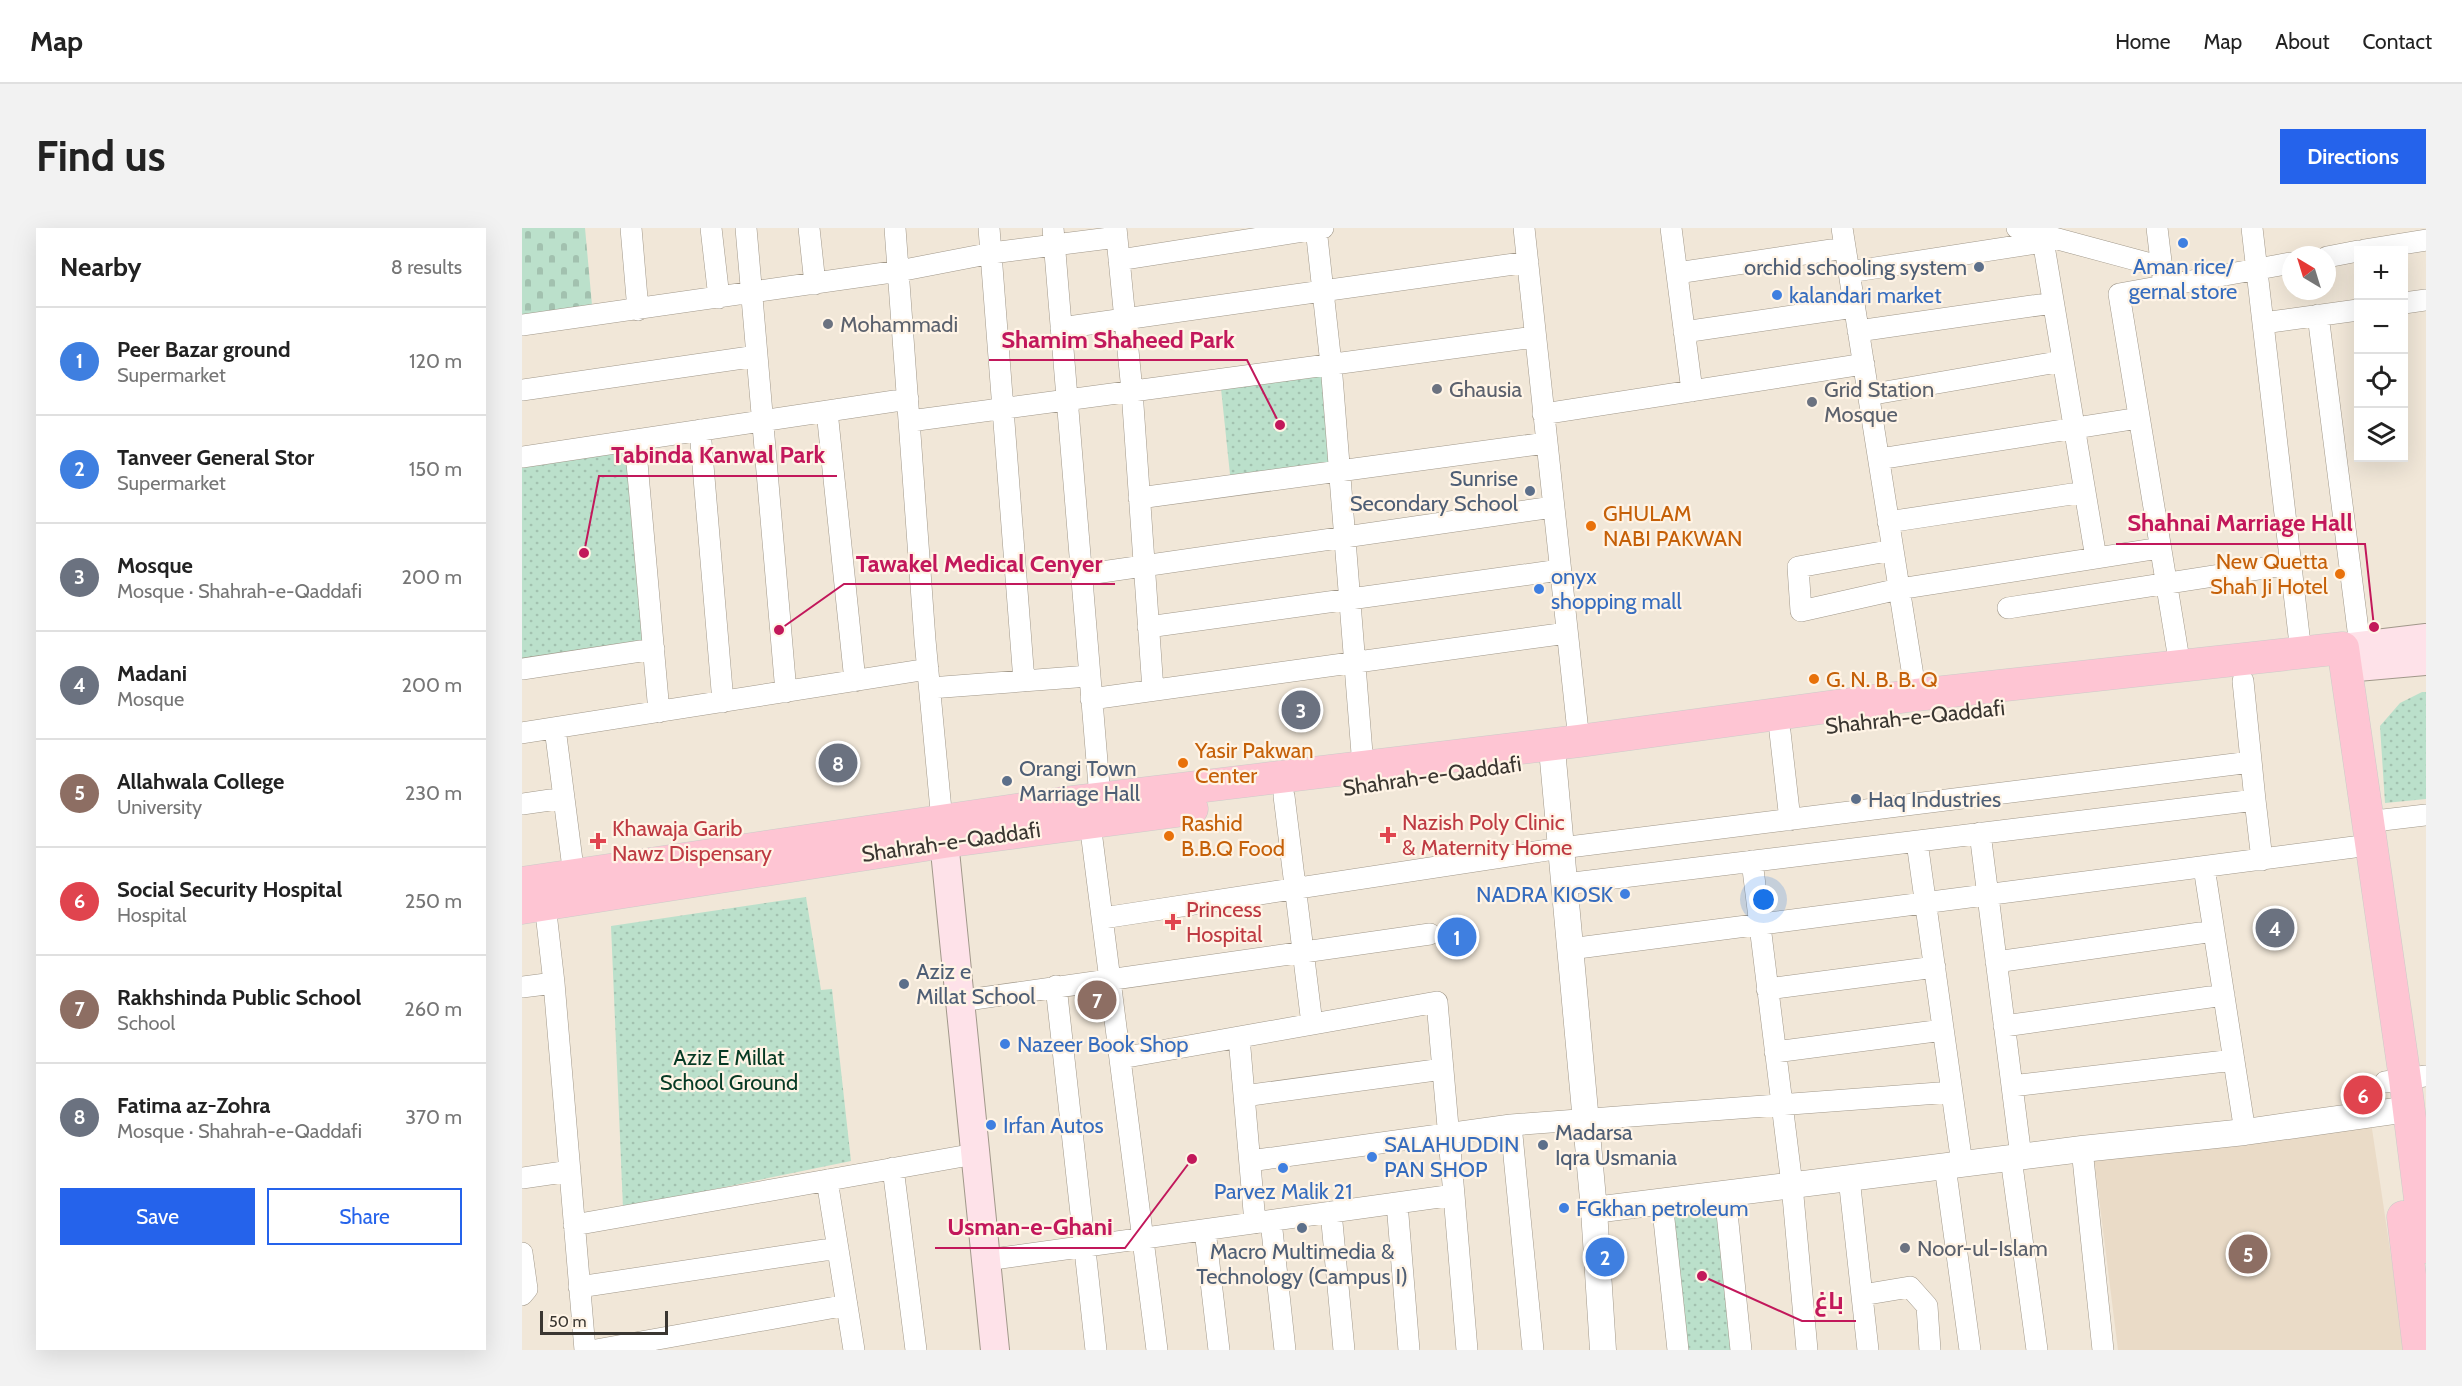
<!DOCTYPE html>
<meta charset="utf-8">
<style>
:root{--surface:#fff;--page:#f2f2f2;--text:#222;--muted:#767676;--line:#e0e0e0;--accent:#2563eb}
body{margin:0;font-family:Cabin,Cairo,sans-serif;background:var(--page);color:var(--text)}
.controls{position:absolute;right:18px;top:18px;display:grid;overflow:hidden;border-radius:0px;box-shadow:0 6px 24px #0002}
.controls button{width:54px;height:54px;display:grid;place-items:center;padding:0;border:0;border-bottom:2px solid var(--line);background:var(--surface);color:var(--text);font:30px sans-serif}
.compass{position:absolute;left:1760px;top:18px;width:54px;height:54px;border-radius:50%;background:var(--surface);box-shadow:0 6px 24px #0002;rotate:322deg}
.scale{position:absolute;left:18px;bottom:15px;width:128px;box-sizing:border-box;padding-left:6px;border:3px solid #3a3631;border-top:0;font-size:16px;line-height:21px;white-space:nowrap;color:#3a3631;-webkit-text-stroke:4px #fff4e6;paint-order:stroke}
.you{position:absolute;left:1242px;top:672px;width:21px;height:21px;margin:-15px;border:4px solid #fff;border-radius:50%;background:#1a73e8;box-shadow:0 0 0 9px #1a73e833}
.badge{display:grid;place-items:center;width:39px;height:39px;border-radius:50%;background:var(--accent);color:#fff;font-size:20px;font-weight:700}
.pin{position:absolute;translate:-50% -50%;border:3px solid #fff;box-shadow:0 2px 6px #0006}
.list{margin:0;padding:0;list-style:none}
h2{display:flex;justify-content:space-between;align-items:center;height:78px;margin:0;padding:0 24px;font-size:26px}
h2 small{font-size:20px;font-weight:400;color:var(--muted)}
.list li{display:grid;grid-template-columns:39px 1fr auto;gap:18px;align-items:center;box-sizing:border-box;height:108px;padding:0 24px;border-top:2px solid var(--line)}
.list b{display:block;font-size:22px;white-space:nowrap}
.list p{margin:0;font-size:20px;white-space:nowrap;color:var(--muted)}
.list em{font-size:20px;font-style:normal;color:var(--muted)}
.actions{display:flex;gap:12px;padding:18px 24px}
.actions a{flex:1;padding:14px 0;border:2px solid var(--accent);border-radius:0px;text-align:center;font-size:21px;color:var(--accent)}
.actions .main{background:var(--accent);color:#fff}
.icon{flex:none;width:33px;height:33px;fill:none;stroke:currentColor;stroke-width:2;stroke-linecap:round;stroke-linejoin:round}
.map{position:relative;flex:none;width:1904px;height:1122px;overflow:hidden;border-radius:0px}
header{display:flex;align-items:center;gap:36px;box-sizing:border-box;height:84px;padding:0 30px;background:var(--surface);border-bottom:2px solid var(--line)}
header strong{font-size:28px}
nav{display:flex;gap:33px;margin-inline-start:auto;font-size:21px}
.intro{display:flex;align-items:center;justify-content:space-between;box-sizing:border-box;height:144px;padding:0 36px}
h1{margin:0;font-size:42px}
.button{padding:15px 27px;border-radius:0px;background:var(--accent);color:#fff;font-size:21px;font-weight:700}
main{display:flex;gap:36px;padding:0 36px}
aside{flex:1;background:var(--surface);border-radius:0px;box-shadow:0 6px 24px #0002}
.map>svg:first-child{display:block}
</style>
<header>
<strong>Map</strong>
<nav><a>Home</a><a>Map</a><a>About</a><a>Contact</a></nav>
</header>
<div class="intro"><h1>Find us</h1><a class="button">Directions</a></div>
<main>
<aside>
<h2>Nearby<small>8 results</small></h2>
<ul class="list">
<li><span class="badge" style="background:#3f7fe0">1</span><div><b>Peer Bazar ground</b><p>Supermarket</p></div><em>120 m</em></li>
<li><span class="badge" style="background:#3f7fe0">2</span><div><b>Tanveer General Stor</b><p>Supermarket</p></div><em>150 m</em></li>
<li><span class="badge" style="background:#6b7280">3</span><div><b>Mosque</b><p>Mosque · Shahrah-e-Qaddafi</p></div><em>200 m</em></li>
<li><span class="badge" style="background:#6b7280">4</span><div><b>Madani</b><p>Mosque</p></div><em>200 m</em></li>
<li><span class="badge" style="background:#8d6e63">5</span><div><b>Allahwala College</b><p>University</p></div><em>230 m</em></li>
<li><span class="badge" style="background:#e0444e">6</span><div><b>Social Security Hospital</b><p>Hospital</p></div><em>250 m</em></li>
<li><span class="badge" style="background:#8d6e63">7</span><div><b>Rakhshinda Public School</b><p>School</p></div><em>260 m</em></li>
<li><span class="badge" style="background:#6b7280">8</span><div><b>Fatima az-Zohra</b><p>Mosque · Shahrah-e-Qaddafi</p></div><em>370 m</em></li>
</ul>
<div class="actions"><a class="main">Save</a><a>Share</a></div>
</aside>
<div class="map">
<svg width="1904" height="1122" viewBox="0 0 1904 1122">
<defs>
<pattern id="green-dots" width="8" height="8" patternUnits="userSpaceOnUse" patternTransform="scale(1.5)"><rect width="8" height="8" fill="#bbe0cb"/><path d="M2 2h.1M6 6h.1" fill="none" stroke="#a2c1af" stroke-width="1.8" stroke-linecap="round"/></pattern>
<pattern id="cemetery-stones" width="16" height="16" patternUnits="userSpaceOnUse" patternTransform="scale(1.5)"><rect width="16" height="16" fill="#bbe0cb"/><path d="M2 7V4a2 2 0 0 1 4 0v3zM10 15v-3a2 2 0 0 1 4 0v3z" fill="#a2c1af"/></pattern>
</defs>
<rect width="100%" height="100%" fill="#f1e7d8"/>
<path fill="#eadbc7" d="M 1849,894 L 1883,1122 L 1596,1122 L 1572,930 Z"/>
<path fill="url(#green-dots)" d="M 809,136 L 818,242 L 709,256 L 698,151 Z
M 113,212 L 132,421 L 0,441 L 0,229 Z
M 1900,464 L 1904,464 L 1904,571 L 1863,575 L 1858,498 L 1878,475 Z
M 284,669 L 299,762 L 310,761 L 329,933 L 101,980 L 89,698 Z
M 1203,965 L 1219,1122 L 1156,1122 L 1140,973 Z"/>
<path fill="url(#cemetery-stones)" d="M 0,0 L 63,0 L 70,77 L 0,87 Z"/>
<g fill="none" stroke-linecap="round" stroke-linejoin="round">
<defs>
<path id="minor" d="M 109,0 L 116,82
M 189,0 L 197,70
M 224,0 L 264,464
M 287,0 L 293,56
M 373,0 L 403,412 L 420,593
M 467,0 L 502,453
M 531,0 L 578,570
M 594,0 L 610,163 L 631,462
M 794,0 L 809,136 L 841,538
M 1002,0 L 1057,513
M 1149,0 L 1170,163
M 1320,0 L 1394,467
M 1495,0 L 1640,39
M 1519,0 L 1574,330
M 1635,0 L 1641,50
M 1730,0 L 1779,425
M 1842,22 L 1904,12
M 1805,29 L 1836,23
M 597,32 L 801,0
M 1327,44 L 1521,14
M 1155,45 L 1323,20
M 1882,75 L 1904,72
M 1796,87 L 1838,418
M 1741,95 L 1836,82
M 0,97 L 377,43 L 470,25 L 595,9
M 539,100 L 1006,34
M 1336,103 L 1531,75
M 1162,104 L 1332,79
M 0,162 L 235,128
M 1346,167 L 1541,133
M 305,183 L 333,453
M 1021,186 L 1342,136
M 388,193 L 1013,109
M 178,202 L 201,474
M 113,212 L 137,484
M 0,229 L 386,171
M 1357,231 L 1617,190
M 617,270 L 1024,215
M 1366,294 L 1563,264
M 1371,322 L 1276,339 L 1279,383 L 1377,361 L 1638,320
M 559,347 L 1031,279
M 1486,380 L 1769,336
M 626,399 L 1038,342
M 1658,438 L 1597,66 L 1769,35
M 0,441 L 132,421
M 1721,453 L 1733,572
M 408,460 L 567,448
M 569,471 L 1045,405
M 33,500 L 52,648
M 1258,504 L 1268,592
M 0,505 L 406,441
M 762,568 L 790,796
M 0,576 L 42,570
M 1844,594 L 1904,587
M 568,595 L 635,1122
M 1458,605 L 1499,929
M 1395,614 L 1440,936
M 1230,633 L 1270,957 L 1285,1122
M 1682,639 L 1723,904
M 1043,656 L 1733,572 L 1740,632
M 581,690 L 1039,620 L 1729,534
M 1048,721 L 1832,619
M 1474,734 L 1692,703
M 32,755 L 63,1122
M 534,758 L 574,1122
M 0,759 L 32,755 L 23,676
M 1245,761 L 1413,739
M 438,773 L 908,706
M 1482,798 L 1702,767
M 717,809 L 733,995
M 1253,824 L 1421,802
M 599,830 L 915,774 L 932,967
M 1863,854 L 1904,848
M 1490,858 L 1712,832
M 722,868 L 921,841
M 989,897 L 1011,1122
M 1560,921 L 1581,1122
M 1489,930 L 1515,1122
M 728,933 L 989,897 L 1430,864
M 1423,938 L 1448,1122
M 371,940 L 394,1122
M 0,950 L 48,943
M 1327,950 L 1346,1122
M 305,952 L 332,1122
M 1203,965 L 1219,1122
M 1140,973 L 1156,1122
M 875,975 L 887,1122
M 809,984 L 822,1122
M 749,993 L 763,1122
M 52,997 L 453,926
M 683,1002 L 697,1122
M 0,1025 L 5,1061 L 0,1067
M 464,1032 L 932,967 L 945,1122
M 57,1059 L 316,1020
M 1340,1067 L 1388,1059 L 1405,1078 L 1408,1122
M 74,1122 L 325,1077"/>
<path id="tertiary" d="M 1031,532 L 1072,982 L 1081,1122
M 1072,982 L 1560,921 L 1723,904 L 1887,881"/>
<path id="secondary" d="M 1821,420 L 1904,410
M 1824,440 L 1904,433
M 420,593 L 473,1122"/>
<path id="primary" d="M 0,655 L 534,576 L 1057,513 L 1394,467 L 1821,420 L 1883,851 L 1904,1019
M 0,680 L 422,614 L 670,581
M 1881,989 L 1897,1122"/>
</defs>
<use href="#minor" stroke="#a1988a" stroke-width="22"/>
<use href="#tertiary" stroke="#a1988a" stroke-width="27"/>
<use href="#secondary" stroke="#a1988a" stroke-width="30"/>
<use href="#primary" stroke="#cccbc9" stroke-width="33"/>
<use href="#minor" stroke="#fff" stroke-width="21"/>
<use href="#tertiary" stroke="#fff" stroke-width="26"/>
<use href="#secondary" stroke="#fee2e9" stroke-width="28"/>
<use href="#primary" stroke="#fec5d3" stroke-width="32"/>
</g>
<g fill="#3f7fe0" stroke="#fff4e6" stroke-width="2">
<circle cx="1661" cy="15" r="6"/>
<circle cx="1255" cy="67" r="6"/>
<circle cx="1017" cy="361" r="6"/>
<circle cx="1103" cy="666" r="6"/>
<circle cx="483" cy="816" r="6"/>
<circle cx="469" cy="897" r="6"/>
<circle cx="850" cy="929" r="6"/>
<circle cx="761" cy="940" r="6"/>
<circle cx="1042" cy="980" r="6"/>
</g>
<g fill="#5c6f8a" stroke="#fff4e6" stroke-width="2">
<circle cx="1457" cy="39" r="6"/>
<circle cx="1008" cy="263" r="6"/>
<circle cx="485" cy="553" r="6"/>
<circle cx="1334" cy="571" r="6"/>
<circle cx="382" cy="756" r="6"/>
<circle cx="1021" cy="917" r="6"/>
<circle cx="780" cy="1000" r="6"/>
</g>
<g fill="#6b7280" stroke="#fff4e6" stroke-width="2">
<circle cx="306" cy="96" r="6"/>
<circle cx="915" cy="161" r="6"/>
<circle cx="1290" cy="174" r="6"/>
<circle cx="1383" cy="1020" r="6"/>
</g>
<g fill="#e8710a" stroke="#fff4e6" stroke-width="2">
<circle cx="1069" cy="298" r="6"/>
<circle cx="1818" cy="346" r="6"/>
<circle cx="1292" cy="451" r="6"/>
<circle cx="661" cy="535" r="6"/>
<circle cx="647" cy="608" r="6"/>
</g>
<g fill="#e0444e" stroke="#fff4e6" stroke-width="2">
<path d="M863 598h6v6h6v6h-6v6h-6v-6h-6v-6h6z"/>
<path d="M73 604h6v6h6v6h-6v6h-6v-6h-6v-6h6z"/>
<path d="M648 685h6v6h6v6h-6v6h-6v-6h-6v-6h6z"/>
</g>
<g text-anchor="middle" dominant-baseline="central" stroke-width="4.5" stroke-linejoin="round" paint-order="stroke">
<g font-size="22" fill="#366cbe" stroke="#fff4e6" text-anchor="start">
<text x="1661" y="38" text-anchor="middle">Aman rice/<tspan x="1661" dy="25">gernal store</tspan></text>
<text x="1267" y="67">kalandari market</text>
<text x="1029" y="348">onyx<tspan x="1029" dy="25">shopping mall</tspan></text>
<text x="1091" y="666" text-anchor="end">NADRA KIOSK</text>
<text x="495" y="816">Nazeer Book Shop</text>
<text x="481" y="897">Irfan Autos</text>
<text x="862" y="916">SALAHUDDIN<tspan x="862" dy="25">PAN SHOP</tspan></text>
<text x="761" y="963" text-anchor="middle">Parvez Malik 21</text>
<text x="1054" y="980">FGkhan petroleum</text>
</g>
<g font-size="22" fill="#4e5e75" stroke="#fff4e6" text-anchor="start">
<text x="1445" y="39" text-anchor="end">orchid schooling system</text>
<text x="996" y="250" text-anchor="end">Sunrise<tspan x="996" dy="25">Secondary School</tspan></text>
<text x="497" y="540">Orangi Town<tspan x="497" dy="25">Marriage Hall</tspan></text>
<text x="1346" y="571">Haq Industries</text>
<text x="394" y="743">Aziz e<tspan x="394" dy="25">Millat School</tspan></text>
<text x="1033" y="904">Madarsa<tspan x="1033" dy="25">Iqra Usmania</tspan></text>
<text x="780" y="1023" text-anchor="middle">Macro Multimedia &amp;<tspan x="780" dy="25">Technology (Campus I)</tspan></text>
</g>
<g font-size="22" fill="#5b616d" stroke="#fff4e6" text-anchor="start">
<text x="318" y="96">Mohammadi</text>
<text x="927" y="161">Ghausia</text>
<text x="1302" y="161">Grid Station<tspan x="1302" dy="25">Mosque</tspan></text>
<text x="1395" y="1020">Noor-ul-Islam</text>
</g>
<g font-size="22" fill="#c56008" stroke="#fff4e6" text-anchor="start">
<text x="1081" y="285">GHULAM<tspan x="1081" dy="25">NABI PAKWAN</tspan></text>
<text x="1806" y="333" text-anchor="end">New Quetta<tspan x="1806" dy="25">Shah Ji Hotel</tspan></text>
<text x="1304" y="451">G. N. B. B. Q</text>
<text x="673" y="522">Yasir Pakwan<tspan x="673" dy="25">Center</tspan></text>
<text x="659" y="595">Rashid<tspan x="659" dy="25">B.B.Q Food</tspan></text>
</g>
<g font-size="22" fill="#3a3631" stroke="#fff4e6">
<text transform="translate(1393 489) rotate(-6)">Shahrah-e-Qaddafi</text>
<text transform="translate(910 548) rotate(-8)">Shahrah-e-Qaddafi</text>
<text transform="translate(429 614) rotate(-8)">Shahrah-e-Qaddafi</text>
</g>
<g font-size="22" fill="#be3a42" stroke="#fff4e6" text-anchor="start">
<text x="880" y="594">Nazish Poly Clinic<tspan x="880" dy="25">&amp; Maternity Home</tspan></text>
<text x="90" y="600">Khawaja Garib<tspan x="90" dy="25">Nawz Dispensary</tspan></text>
<text x="664" y="681">Princess<tspan x="664" dy="25">Hospital</tspan></text>
</g>
<g font-size="22" fill="#063a24" stroke="#fff4e6">
<text x="207" y="829">Aziz E Millat<tspan x="207" dy="25">School Ground</tspan></text>
</g>
</g>
<path fill="none" stroke="#c2185b" stroke-width="2" d="M758 197L725 132H467M62 325L77 248H315M1852 399L1843 316H1594M257 402L322 356H593M670 931L603 1020H413M1180 1048L1280 1093H1334"/>
<g fill="#c2185b" stroke="#fff4e6" stroke-width="2">
<circle cx="758" cy="197" r="6"/>
<circle cx="62" cy="325" r="6"/>
<circle cx="1852" cy="399" r="6"/>
<circle cx="257" cy="402" r="6"/>
<circle cx="670" cy="931" r="6"/>
<circle cx="1180" cy="1048" r="6"/>
</g>
<g font-size="24" text-anchor="middle" font-weight="bold" fill="#c2185b" stroke="#fff4e6" stroke-width="4.5" stroke-linejoin="round" paint-order="stroke">
<text x="596" y="120">Shamim Shaheed Park</text>
<text x="196" y="235">Tabinda Kanwal Park</text>
<text x="1718" y="303">Shahnai Marriage Hall</text>
<text x="457" y="344">Tawakel Medical Cenyer</text>
<text x="508" y="1007">Usman-e-Ghani</text>
<text x="1307" y="1081">باغ</text>
</g>
</svg>
<div class="controls">
<button>+</button>
<button>−</button>
<button><svg class="icon" aria-label="locate" viewBox="0 0 24 24"><circle cx="12" cy="12" r="6"/><path d="M12 2v4M12 18v4M2 12h4M18 12h4"/></svg></button>
<button><svg class="icon" aria-label="layers" viewBox="0 0 24 24"><path d="M12 4l9 5-9 5-9-5zM3 14l9 5 9-5"/></svg></button>
</div>
<svg class="compass" viewBox="-18 -18 36 36"><path d="M0-13l5 13h-10z" fill="#e53935"/><path d="M0 13l5-13h-10z" fill="#767676"/></svg>
<div class="scale">50 m</div>
<div class="you"></div>
<div class="pin badge" style="left:935px;top:709px;background:#3f7fe0">1</div>
<div class="pin badge" style="left:1083px;top:1029px;background:#3f7fe0">2</div>
<div class="pin badge" style="left:779px;top:482px;background:#6b7280">3</div>
<div class="pin badge" style="left:1753px;top:700px;background:#6b7280">4</div>
<div class="pin badge" style="left:1726px;top:1026px;background:#8d6e63">5</div>
<div class="pin badge" style="left:1841px;top:867px;background:#e0444e">6</div>
<div class="pin badge" style="left:575px;top:772px;background:#8d6e63">7</div>
<div class="pin badge" style="left:316px;top:535px;background:#6b7280">8</div>
</div>
</main>
